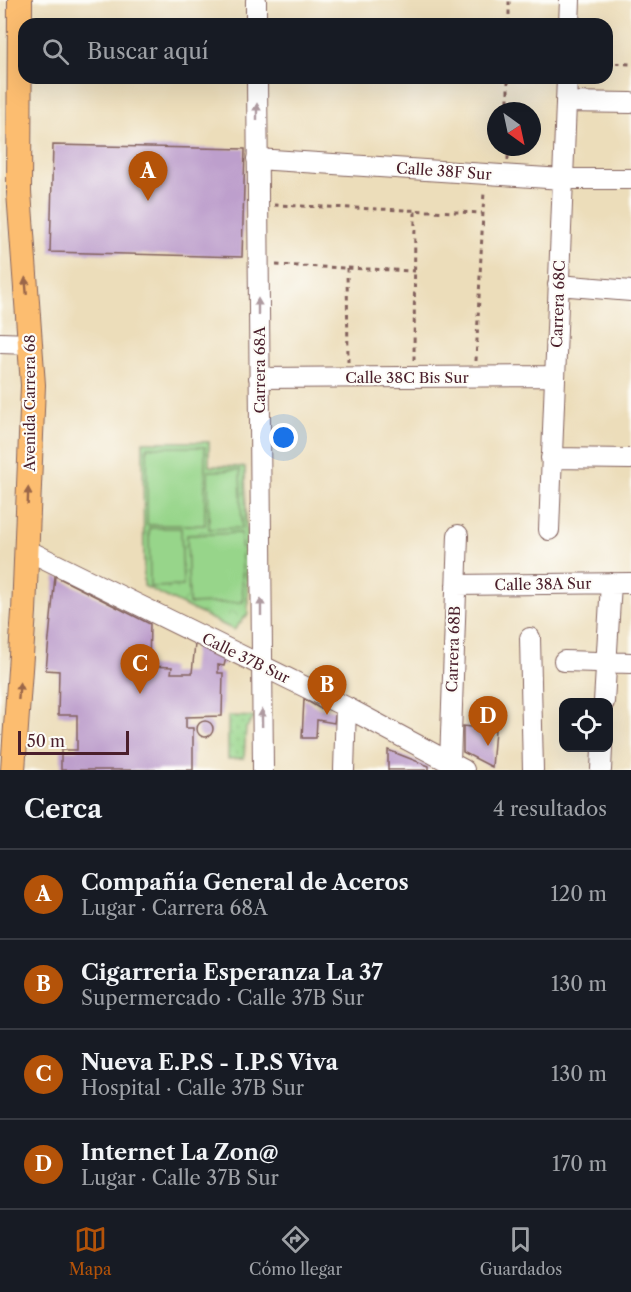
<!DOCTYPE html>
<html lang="es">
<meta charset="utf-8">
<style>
:root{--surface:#171b24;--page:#242831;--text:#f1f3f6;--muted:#9ea1a6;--line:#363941;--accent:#b45309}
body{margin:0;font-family:"Libre Caslon Text",serif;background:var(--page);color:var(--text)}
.controls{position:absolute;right:18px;bottom:18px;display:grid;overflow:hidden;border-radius:12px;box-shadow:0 6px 24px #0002}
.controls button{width:54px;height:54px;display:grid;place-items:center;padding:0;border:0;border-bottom:2px solid var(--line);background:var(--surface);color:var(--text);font:30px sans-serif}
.compass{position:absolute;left:487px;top:102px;width:54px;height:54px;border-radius:50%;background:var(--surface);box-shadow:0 6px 24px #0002;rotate:147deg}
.scale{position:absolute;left:18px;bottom:15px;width:111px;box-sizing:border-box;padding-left:6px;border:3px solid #4a1f2b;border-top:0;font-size:16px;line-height:21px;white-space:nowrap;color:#4a1f2b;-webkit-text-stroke:4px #fdfcf7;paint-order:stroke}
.you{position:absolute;left:284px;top:438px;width:21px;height:21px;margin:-15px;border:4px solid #fff;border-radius:50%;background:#1a73e8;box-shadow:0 0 0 9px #1a73e833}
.badge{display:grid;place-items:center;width:39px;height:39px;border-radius:50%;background:var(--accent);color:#fff;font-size:20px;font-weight:700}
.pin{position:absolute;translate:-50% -50px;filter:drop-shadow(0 2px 3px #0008)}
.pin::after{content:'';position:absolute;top:32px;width:21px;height:18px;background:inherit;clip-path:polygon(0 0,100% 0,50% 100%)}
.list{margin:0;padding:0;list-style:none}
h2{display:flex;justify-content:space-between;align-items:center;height:78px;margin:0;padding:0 24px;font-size:26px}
h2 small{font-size:20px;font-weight:400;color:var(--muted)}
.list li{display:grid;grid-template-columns:39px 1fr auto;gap:18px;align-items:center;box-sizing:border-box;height:90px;padding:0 24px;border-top:2px solid var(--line)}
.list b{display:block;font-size:22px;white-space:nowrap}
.list p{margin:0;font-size:20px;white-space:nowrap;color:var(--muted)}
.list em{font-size:20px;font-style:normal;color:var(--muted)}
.icon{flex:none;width:33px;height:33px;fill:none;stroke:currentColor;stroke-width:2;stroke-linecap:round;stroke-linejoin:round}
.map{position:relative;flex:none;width:631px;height:770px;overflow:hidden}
.search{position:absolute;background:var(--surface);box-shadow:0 6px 24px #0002;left:18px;right:18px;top:18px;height:66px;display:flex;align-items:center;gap:15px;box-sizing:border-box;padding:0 21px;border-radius:18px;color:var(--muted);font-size:22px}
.sheet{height:438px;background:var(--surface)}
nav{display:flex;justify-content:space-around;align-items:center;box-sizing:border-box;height:84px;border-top:2px solid var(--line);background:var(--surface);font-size:16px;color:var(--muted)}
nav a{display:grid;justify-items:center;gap:3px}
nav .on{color:var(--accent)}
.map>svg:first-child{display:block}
</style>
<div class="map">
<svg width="631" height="770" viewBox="0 0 631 770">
<defs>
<pattern id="grass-dots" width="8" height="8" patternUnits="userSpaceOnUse" patternTransform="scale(1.5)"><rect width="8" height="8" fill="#97d58a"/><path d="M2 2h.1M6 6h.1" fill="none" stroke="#84b677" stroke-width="1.8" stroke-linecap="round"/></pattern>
<pattern id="park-crowns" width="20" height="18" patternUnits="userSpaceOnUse" patternTransform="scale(1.5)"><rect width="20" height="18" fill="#97d58a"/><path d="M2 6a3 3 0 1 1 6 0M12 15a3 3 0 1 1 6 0" fill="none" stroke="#84b677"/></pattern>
</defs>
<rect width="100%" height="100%" fill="#fdfcf7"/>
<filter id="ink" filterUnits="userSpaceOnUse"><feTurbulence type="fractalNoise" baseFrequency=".0167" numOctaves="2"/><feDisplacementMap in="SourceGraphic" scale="12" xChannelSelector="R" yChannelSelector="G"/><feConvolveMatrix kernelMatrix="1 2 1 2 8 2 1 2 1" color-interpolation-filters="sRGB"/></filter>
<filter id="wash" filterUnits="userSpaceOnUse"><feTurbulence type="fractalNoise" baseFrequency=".008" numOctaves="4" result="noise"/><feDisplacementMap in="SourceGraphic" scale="24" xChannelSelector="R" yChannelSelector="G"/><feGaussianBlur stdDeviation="1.35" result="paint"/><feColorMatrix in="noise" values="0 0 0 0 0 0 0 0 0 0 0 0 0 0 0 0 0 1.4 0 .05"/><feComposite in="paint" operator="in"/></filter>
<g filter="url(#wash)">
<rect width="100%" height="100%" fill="#ecddba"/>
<path fill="url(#grass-dots)" stroke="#707a5a" stroke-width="1.5" d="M 228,716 L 255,717 L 246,728 L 244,758 L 228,759 Z"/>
<path fill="url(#park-crowns)" stroke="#707a5a" stroke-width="1.5" d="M 143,442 L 209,442 L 209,466 L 245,467 L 248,614 L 234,630 L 144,586 Z"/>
<path fill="#97d58a" stroke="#707a5a" stroke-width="1.5" d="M 147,447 L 205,447 L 205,525 L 147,525 Z
M 240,470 L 242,528 L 209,529 L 208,471 Z
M 149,528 L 181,528 L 183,586 L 150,587 Z
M 241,533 L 243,602 L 189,604 L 187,535 Z"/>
<g id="blocks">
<path fill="#bd9fcc" d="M 53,145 L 245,149 L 242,257 L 50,252 Z
M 55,576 L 150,624 L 149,666 L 172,667 L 171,673 L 192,673 L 195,644 L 226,658 L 224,666 L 218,665 L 218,673 L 223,673 L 222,716 L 186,717 L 186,728 L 193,728 L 193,770 L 61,770 L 61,750 L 77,750 L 77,715 L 58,715 L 59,671 L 46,670 Z
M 304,699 L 319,708 L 336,710 L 334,723 L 317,720 L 316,738 L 302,738 Z
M197 729a8 8 0 1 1 16 0a8 8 0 1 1-16 0Z
M 463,726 L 495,730 L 492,767 L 463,752 Z
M 388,750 L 429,766 L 429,770 L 388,770 Z"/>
</g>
</g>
<g filter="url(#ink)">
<use href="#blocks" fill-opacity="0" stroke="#83625d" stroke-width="1.5"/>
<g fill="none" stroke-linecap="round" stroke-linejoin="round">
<defs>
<path id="minor" d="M 256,0 L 256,24
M 569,24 L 570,0
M 257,78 L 263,770
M 566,102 L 631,103
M 257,159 L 563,179 L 631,179
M 558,285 L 631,291
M 0,343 L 31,344
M 259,378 L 555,376
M 551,458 L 631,459
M 549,530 L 567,78
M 27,550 L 346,707 L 464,770
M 456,585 L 631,583
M 530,638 L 533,770
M 564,661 L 631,663
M 604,702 L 611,583
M 450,762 L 458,535
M 344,770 L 346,707
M 601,770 L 602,748"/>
<path id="major" d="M 13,770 L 24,612 L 33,385 L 19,192 L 20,0"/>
</defs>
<use href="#minor" stroke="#83625d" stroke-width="22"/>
<use href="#major" stroke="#83625d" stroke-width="26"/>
<path stroke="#83625d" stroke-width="3" stroke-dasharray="4.5 4.5" stroke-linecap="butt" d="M 509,24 L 509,0
M 607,63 L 631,64
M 508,111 L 508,78
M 508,160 L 508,147
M 274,205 L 482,213
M 276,265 L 415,271
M 347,268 L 348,362
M 414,360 L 415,211
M 476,361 L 484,191"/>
<use href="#minor" stroke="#fff" stroke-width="20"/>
<use href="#major" stroke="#fcbd6f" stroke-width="24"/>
</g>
<defs><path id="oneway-solid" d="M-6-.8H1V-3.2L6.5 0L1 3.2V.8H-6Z" transform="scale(1.5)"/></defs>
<g fill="#ae9aa0">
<use href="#oneway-solid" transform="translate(257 112) rotate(-90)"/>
<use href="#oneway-solid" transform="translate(258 307) rotate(-90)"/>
<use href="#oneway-solid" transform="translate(261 607) rotate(-90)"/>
<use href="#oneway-solid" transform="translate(262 718) rotate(-91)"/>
</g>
<g fill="#9a664a">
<use href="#oneway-solid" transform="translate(26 286) rotate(-95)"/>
<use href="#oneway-solid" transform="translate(28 496) rotate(-88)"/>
<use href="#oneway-solid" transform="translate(19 691) rotate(-86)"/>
</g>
</g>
<g text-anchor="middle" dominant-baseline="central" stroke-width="4.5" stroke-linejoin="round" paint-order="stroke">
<g font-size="15" fill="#4a1f2b" stroke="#fdfcf7">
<text transform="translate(444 171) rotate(4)">Calle 38F Sur</text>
<text transform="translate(558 304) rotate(-88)">Carrera 68C</text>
<text transform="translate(259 370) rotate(-90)">Carrera 68A</text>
<text x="407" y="377">Calle 38C Bis Sur</text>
<text transform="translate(29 403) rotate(-90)">Avenida Carrera 68</text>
<text transform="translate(543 584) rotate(-1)">Calle 38A Sur</text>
<text transform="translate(453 649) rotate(-88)">Carrera 68B</text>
<text transform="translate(246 658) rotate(26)">Calle 37B Sur</text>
</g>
</g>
</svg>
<div class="controls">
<button><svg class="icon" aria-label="locate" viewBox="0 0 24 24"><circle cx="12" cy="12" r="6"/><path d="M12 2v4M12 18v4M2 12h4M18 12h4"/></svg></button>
</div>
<svg class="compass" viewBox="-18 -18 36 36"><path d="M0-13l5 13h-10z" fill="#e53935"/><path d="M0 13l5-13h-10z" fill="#9ea1a6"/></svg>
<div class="scale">50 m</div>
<div class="you"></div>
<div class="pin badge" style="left:148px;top:201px">A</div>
<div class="pin badge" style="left:327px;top:715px">B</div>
<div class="pin badge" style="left:140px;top:694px">C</div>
<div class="pin badge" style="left:488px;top:746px">D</div>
<div class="search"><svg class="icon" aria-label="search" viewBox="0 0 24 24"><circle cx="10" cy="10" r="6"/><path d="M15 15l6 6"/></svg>Buscar aquí</div>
</div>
<section class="sheet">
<h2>Cerca<small>4 resultados</small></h2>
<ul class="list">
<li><span class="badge">A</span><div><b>Compañía General de Aceros</b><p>Lugar · Carrera 68A</p></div><em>120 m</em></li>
<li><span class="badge">B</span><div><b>Cigarreria Esperanza La 37</b><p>Supermercado · Calle 37B Sur</p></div><em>130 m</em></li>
<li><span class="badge">C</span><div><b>Nueva E.P.S - I.P.S Viva</b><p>Hospital · Calle 37B Sur</p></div><em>130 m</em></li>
<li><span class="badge">D</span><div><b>Internet La Zon@</b><p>Lugar · Calle 37B Sur</p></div><em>170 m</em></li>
</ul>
</section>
<nav>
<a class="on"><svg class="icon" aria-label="map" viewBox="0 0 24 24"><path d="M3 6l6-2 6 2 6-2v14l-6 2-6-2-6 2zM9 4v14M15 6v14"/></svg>Mapa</a>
<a><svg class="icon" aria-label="directions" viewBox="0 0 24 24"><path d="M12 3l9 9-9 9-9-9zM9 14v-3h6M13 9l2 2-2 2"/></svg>Cómo llegar</a>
<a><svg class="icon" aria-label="saved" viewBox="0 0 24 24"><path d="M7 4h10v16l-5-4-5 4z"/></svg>Guardados</a>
</nav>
